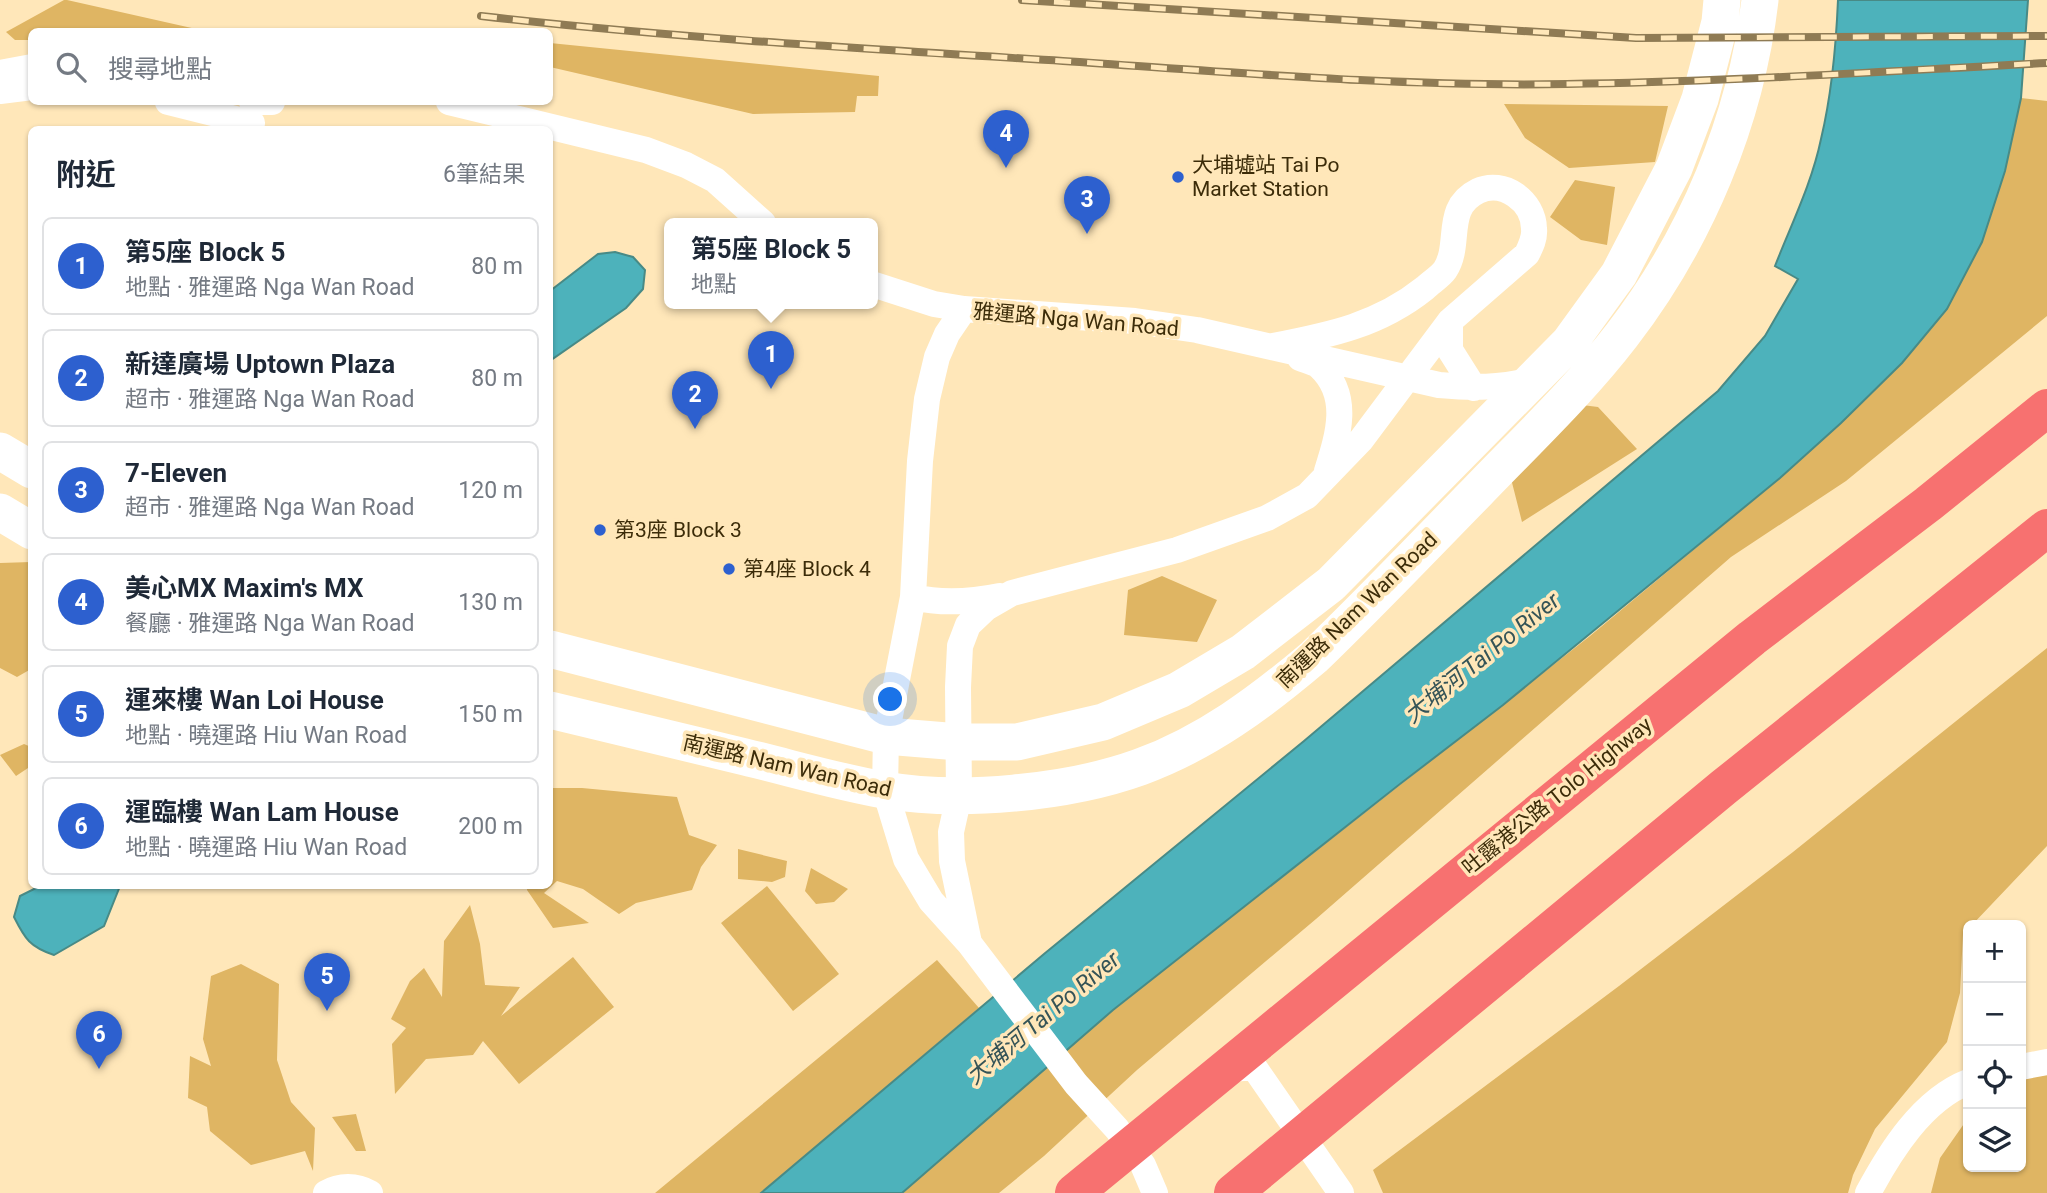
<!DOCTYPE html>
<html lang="zh-TW">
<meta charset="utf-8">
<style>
:root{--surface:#fff;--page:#f6f6f7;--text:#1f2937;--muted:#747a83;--line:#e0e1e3;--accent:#2d60cf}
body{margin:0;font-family:Roboto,"Noto Sans TC",sans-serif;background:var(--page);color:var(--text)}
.controls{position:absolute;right:21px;bottom:21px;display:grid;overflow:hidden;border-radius:10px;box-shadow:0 2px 5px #0004}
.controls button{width:63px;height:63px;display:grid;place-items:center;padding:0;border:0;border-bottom:2px solid var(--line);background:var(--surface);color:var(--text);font:35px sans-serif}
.you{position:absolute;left:891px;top:700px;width:24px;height:24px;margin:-18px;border:5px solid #fff;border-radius:50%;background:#1a73e8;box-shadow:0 0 0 10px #1a73e833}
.badge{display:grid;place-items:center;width:46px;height:46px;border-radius:50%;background:var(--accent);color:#fff;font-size:23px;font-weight:700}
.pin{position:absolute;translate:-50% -58px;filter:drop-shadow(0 2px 4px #0008)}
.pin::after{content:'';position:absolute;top:37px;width:24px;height:21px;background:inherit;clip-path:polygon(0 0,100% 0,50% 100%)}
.popup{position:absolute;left:664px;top:218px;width:214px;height:91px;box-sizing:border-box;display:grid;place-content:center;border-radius:10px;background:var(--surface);filter:drop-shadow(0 2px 5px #0005);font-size:23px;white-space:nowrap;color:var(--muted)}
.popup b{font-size:26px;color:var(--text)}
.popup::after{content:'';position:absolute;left:50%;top:100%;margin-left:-14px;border:14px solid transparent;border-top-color:var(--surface)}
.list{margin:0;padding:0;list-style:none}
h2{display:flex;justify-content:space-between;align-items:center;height:91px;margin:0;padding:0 28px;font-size:30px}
h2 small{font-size:23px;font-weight:400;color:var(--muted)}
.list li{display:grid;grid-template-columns:46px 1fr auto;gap:21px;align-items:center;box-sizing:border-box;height:98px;margin:0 14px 14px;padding:0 14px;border:2px solid var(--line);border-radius:10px}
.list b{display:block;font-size:26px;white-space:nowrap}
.list p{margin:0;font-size:23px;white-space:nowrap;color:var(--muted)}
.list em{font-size:23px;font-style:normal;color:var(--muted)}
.icon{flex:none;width:38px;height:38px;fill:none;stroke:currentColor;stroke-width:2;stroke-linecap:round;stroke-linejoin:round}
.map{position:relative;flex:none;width:2047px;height:1193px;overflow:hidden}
.search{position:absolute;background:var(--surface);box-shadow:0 2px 5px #0004;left:28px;top:28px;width:525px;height:77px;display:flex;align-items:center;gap:18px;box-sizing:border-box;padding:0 24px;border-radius:10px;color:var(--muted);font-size:26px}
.panel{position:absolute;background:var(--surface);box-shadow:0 2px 5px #0004;left:28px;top:126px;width:525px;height:763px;border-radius:10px}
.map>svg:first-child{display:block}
</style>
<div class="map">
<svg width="2047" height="1193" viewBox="0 0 2047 1193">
<rect width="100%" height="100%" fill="#ffe7b9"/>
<path fill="#dfb563" d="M 64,0 L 67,0 L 205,31 L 32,32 L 31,40 L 15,40 L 6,32 Z
M 550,43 L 879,76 L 878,96 L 857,96 L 855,112 L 753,114 L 550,67 Z
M 2021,98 L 2047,101 L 2047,316 L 1846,481 L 1731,557 L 1316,919 L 1137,1070 L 1044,1156 L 999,1193 L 902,1193 L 1113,1010 L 1590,636 L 1780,478 L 1841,423 L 1902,363 L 1947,309 L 2005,171 Z
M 1504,104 L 1668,106 L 1655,162 L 1569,168 L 1525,138 Z
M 1575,180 L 1615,187 L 1607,245 L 1581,240 L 1550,217 Z
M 1574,404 L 1598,407 L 1637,449 L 1522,522 L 1504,451 Z
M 31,562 L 31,669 L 17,677 L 0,668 L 0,563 Z
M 1162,576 L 1217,600 L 1197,642 L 1124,635 L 1128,590 Z
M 2047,648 L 2047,846 L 1972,925 L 1968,925 L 1968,929 L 1963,934 L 1960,993 L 1947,1042 L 1875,1129 L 1853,1175 L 1848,1193 L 1383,1193 L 1373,1170 L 1619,986 L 1793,852 Z
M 24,744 L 31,747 L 31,766 L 16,776 L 0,755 Z
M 550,788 L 582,788 L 677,797 L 689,835 L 717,845 L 701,867 L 692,890 L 636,903 L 619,914 L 583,889 L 557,881 L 544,893 L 589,923 L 553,928 L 527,890 L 527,886 L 550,886 Z
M 738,849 L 787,861 L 785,877 L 772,882 L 738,879 Z
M 811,868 L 848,889 L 834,902 L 816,904 L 805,891 Z
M 767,886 L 839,974 L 793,1011 L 721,923 Z
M 470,905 L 480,944 L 485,985 L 520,987 L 501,1016 L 573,957 L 614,1007 L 519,1084 L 483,1041 L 473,1055 L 426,1059 L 395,1094 L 392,1044 L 406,1028 L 391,1019 L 410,981 L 424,968 L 442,997 L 444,941 Z
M 937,960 L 979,1008 L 761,1193 L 655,1193 Z
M 241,964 L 279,984 L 277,1060 L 291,1102 L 315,1128 L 313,1171 L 305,1151 L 251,1165 L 210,1131 L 207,1107 L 188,1098 L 190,1056 L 211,1066 L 203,1039 L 211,976 Z
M 2047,1069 L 2047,1193 L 1931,1193 L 1940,1158 L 1968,1118 L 1968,1167 L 2021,1167 L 2021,1080 Z
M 356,1114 L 366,1151 L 356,1151 L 332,1117 Z"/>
<path fill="#4db2bb" stroke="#488a86" stroke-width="2" d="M 1838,0 L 2028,0 L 2021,98 L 2005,171 L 1982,242 L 1947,309 L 1902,363 L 1841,423 L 1780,478 L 1503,705 L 1400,784 L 1113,1010 L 902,1193 L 761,1193 L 1044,954 L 1304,741 L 1718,391 L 1765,336 L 1798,279 L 1775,266 C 1791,225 1812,183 1821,139 C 1832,93 1836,47 1838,0 Z
M 615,252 L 633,257 L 645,270 L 643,289 L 626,308 L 551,360 L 550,291 L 598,254 Z
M 46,886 L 120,886 L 104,926 L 54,955 C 30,947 25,939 14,917 L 20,896 L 36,888 Z"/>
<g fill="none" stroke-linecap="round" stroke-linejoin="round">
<path stroke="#fff" stroke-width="26" d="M 0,73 L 32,67
M 0,91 L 32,87
M 168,102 L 252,123
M 252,102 L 272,102
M 449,102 L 646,150 L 686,165 L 715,180 L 763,223
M 872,284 L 934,304 L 964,309 L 1135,321 L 1197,330 L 1439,385 C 1474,388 1499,388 1533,380
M 964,309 L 947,334 L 937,357 L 927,399 L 920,461 L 913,597 L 886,736 L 885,790 L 906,859 L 931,901 L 969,943 L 1076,1084 L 1117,1129 L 1143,1165 L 1155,1193
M 1450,321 L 1450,350 L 1474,388
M 1300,358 C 1307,361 1316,363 1320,367 C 1351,396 1338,436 1327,471
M 913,597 C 942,604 971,602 1000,596
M 969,943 L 952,861 L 951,832 L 959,796 L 958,687 L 960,646 L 968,625 L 986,608 L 1012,593 L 1177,550 L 1267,518 L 1307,496 L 1361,440 L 1450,321 L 1527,254 C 1531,246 1535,238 1534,229 C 1534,201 1503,179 1478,191 C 1443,208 1462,244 1445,270 C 1440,277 1431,282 1425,288 C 1379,325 1330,335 1273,346
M 2021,1067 L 2047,1062
M 1221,1070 L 1254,1067 L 1341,1193
M 326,1193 C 340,1185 356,1185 370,1193
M 1868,1193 C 1890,1152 1922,1100 1968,1082"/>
<path stroke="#fff" stroke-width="37" d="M 0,451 L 32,470
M 0,512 L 32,531
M 550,649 L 886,736 L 959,742 L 1017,742 L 1103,722 L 1179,690 L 1243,652 L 1331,584 L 1569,343 L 1619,274 L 1674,168 L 1700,99 L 1720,22 L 1722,0
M 550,710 C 615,726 680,741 745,757 C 791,768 838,782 884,790 C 960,803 1068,793 1140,767 C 1206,743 1261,702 1314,657 C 1370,603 1424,546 1478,491 C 1527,440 1579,391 1622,335 C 1696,239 1746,120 1760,0"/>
<path stroke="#f77170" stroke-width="38" d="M 1074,1193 L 1752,638 L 1928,504 L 2047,408
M 1233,1193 L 1724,787 L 2047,528"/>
<defs>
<path id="rail" d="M 1022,0 L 1636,38 L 2047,36
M 481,16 C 674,38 869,49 1063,61 C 1230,72 1399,87 1567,84 C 1727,82 1887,71 2047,63"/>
</defs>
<use href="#rail" stroke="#8f7b54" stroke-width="8"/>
<use href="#rail" stroke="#ffe7b9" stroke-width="5" stroke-dasharray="16" stroke-linecap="butt"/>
</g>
<g fill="#2d60cf" stroke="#ffe7b9" stroke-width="2.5">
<circle cx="1178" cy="177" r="7"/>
<circle cx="600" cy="530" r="7"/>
<circle cx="729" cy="569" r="7"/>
</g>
<g text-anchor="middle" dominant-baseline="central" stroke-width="7" stroke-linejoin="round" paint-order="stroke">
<g font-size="21" fill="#3c2c09" stroke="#ffe7b9" text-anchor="start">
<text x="1192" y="165">大埔墟站 Tai Po<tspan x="1192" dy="24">Market Station</tspan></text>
<text x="614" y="530">第3座 Block 3</text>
<text x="743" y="569">第4座 Block 4</text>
</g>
<g font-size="21" fill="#3c2c09" stroke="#ffe7b9">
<text transform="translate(1076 320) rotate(5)">雅運路 Nga Wan Road</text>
<text transform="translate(1357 610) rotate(-44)">南運路 Nam Wan Road</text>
<text transform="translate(787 766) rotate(13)">南運路 Nam Wan Road</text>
<text transform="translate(1557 796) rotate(-39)">吐露港公路 Tolo Highway</text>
</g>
<g font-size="23" font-style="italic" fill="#355457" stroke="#ffe7b9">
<text transform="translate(1482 658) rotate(-39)">大埔河 Tai Po River</text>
<text transform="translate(1043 1018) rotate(-40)">大埔河 Tai Po River</text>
</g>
</g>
</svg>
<div class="controls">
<button>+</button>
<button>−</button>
<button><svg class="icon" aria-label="locate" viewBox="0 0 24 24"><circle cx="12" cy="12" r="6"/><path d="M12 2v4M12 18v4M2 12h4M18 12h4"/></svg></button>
<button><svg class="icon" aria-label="layers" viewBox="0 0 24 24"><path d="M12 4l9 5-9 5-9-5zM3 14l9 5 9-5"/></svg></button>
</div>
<div class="you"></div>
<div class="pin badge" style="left:771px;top:389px">1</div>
<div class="popup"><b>第5座 Block 5</b>地點</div>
<div class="pin badge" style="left:695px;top:429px">2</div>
<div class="pin badge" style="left:1087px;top:234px">3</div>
<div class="pin badge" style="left:1006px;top:168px">4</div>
<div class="pin badge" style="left:327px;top:1011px">5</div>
<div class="pin badge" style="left:99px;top:1069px">6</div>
<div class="search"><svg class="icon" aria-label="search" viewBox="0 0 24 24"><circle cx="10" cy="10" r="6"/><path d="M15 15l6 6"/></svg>搜尋地點</div>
<section class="panel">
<h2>附近<small>6筆結果</small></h2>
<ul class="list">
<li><span class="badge">1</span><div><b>第5座 Block 5</b><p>地點 · 雅運路 Nga Wan Road</p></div><em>80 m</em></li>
<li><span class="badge">2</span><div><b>新達廣場 Uptown Plaza</b><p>超市 · 雅運路 Nga Wan Road</p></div><em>80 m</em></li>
<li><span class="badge">3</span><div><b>7-Eleven</b><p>超市 · 雅運路 Nga Wan Road</p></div><em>120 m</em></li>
<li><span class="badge">4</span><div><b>美心MX Maxim's MX</b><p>餐廳 · 雅運路 Nga Wan Road</p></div><em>130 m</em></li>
<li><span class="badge">5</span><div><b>運來樓 Wan Loi House</b><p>地點 · 曉運路 Hiu Wan Road</p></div><em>150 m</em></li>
<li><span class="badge">6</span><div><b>運臨樓 Wan Lam House</b><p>地點 · 曉運路 Hiu Wan Road</p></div><em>200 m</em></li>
</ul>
</section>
</div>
